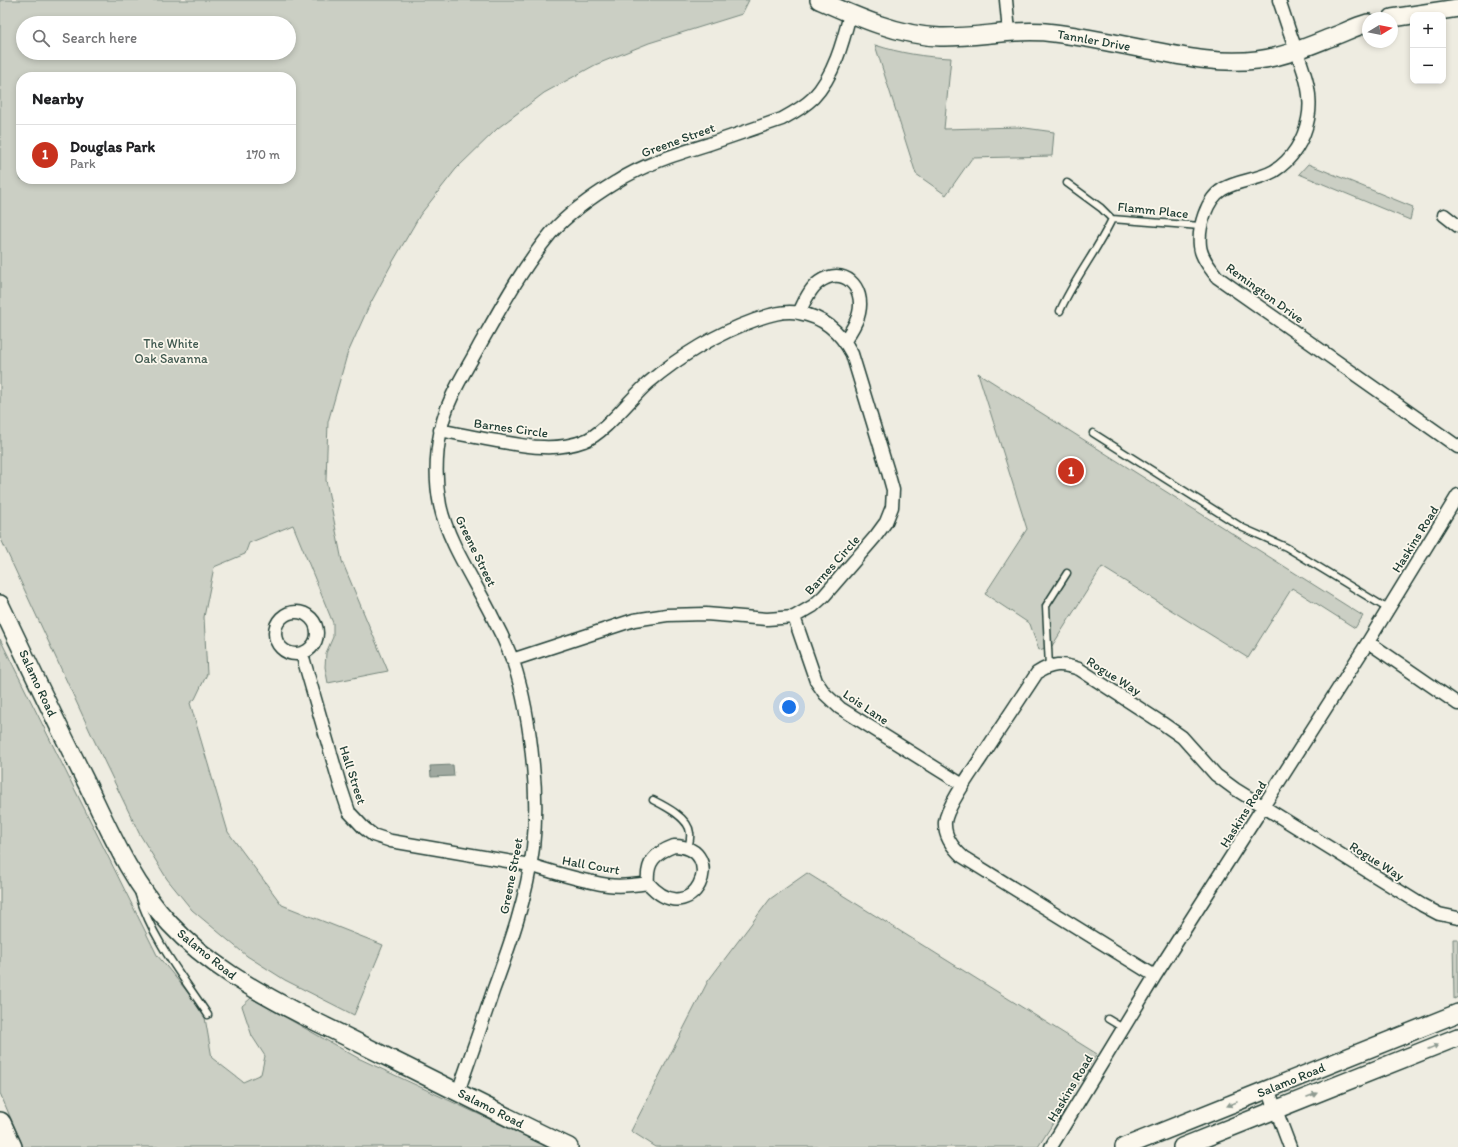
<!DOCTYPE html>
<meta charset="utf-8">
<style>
:root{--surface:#fff;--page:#f2f2f2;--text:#202124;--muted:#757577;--line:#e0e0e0;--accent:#c8321e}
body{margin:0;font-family:Itim,sans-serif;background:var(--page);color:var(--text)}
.controls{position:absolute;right:12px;top:12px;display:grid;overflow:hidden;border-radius:8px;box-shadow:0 2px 6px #0003}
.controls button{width:36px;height:36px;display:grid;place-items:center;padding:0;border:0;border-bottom:1px solid var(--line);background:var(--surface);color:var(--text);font:20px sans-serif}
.compass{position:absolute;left:1362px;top:12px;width:36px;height:36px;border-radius:50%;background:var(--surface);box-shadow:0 2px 6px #0003;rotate:80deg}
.you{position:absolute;left:789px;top:707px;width:14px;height:14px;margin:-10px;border:3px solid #fff;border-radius:50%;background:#1a73e8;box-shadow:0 0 0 6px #1a73e833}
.badge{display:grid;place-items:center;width:26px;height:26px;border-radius:50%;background:var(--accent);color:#fff;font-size:13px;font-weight:700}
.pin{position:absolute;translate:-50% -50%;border:2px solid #fff;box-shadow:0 1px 4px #0006}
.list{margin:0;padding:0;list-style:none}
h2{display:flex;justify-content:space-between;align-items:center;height:52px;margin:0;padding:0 16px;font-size:17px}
h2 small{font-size:13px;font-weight:400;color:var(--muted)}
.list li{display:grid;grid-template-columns:26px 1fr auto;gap:12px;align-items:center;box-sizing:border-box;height:60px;padding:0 16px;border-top:1px solid var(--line)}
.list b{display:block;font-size:15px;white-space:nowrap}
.list p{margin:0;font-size:13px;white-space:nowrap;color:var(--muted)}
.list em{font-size:13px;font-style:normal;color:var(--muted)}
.icon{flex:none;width:22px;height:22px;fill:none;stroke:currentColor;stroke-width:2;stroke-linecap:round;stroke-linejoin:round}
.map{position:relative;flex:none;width:1458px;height:1147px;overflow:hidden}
.search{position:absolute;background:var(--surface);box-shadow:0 2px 6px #0003;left:16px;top:16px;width:280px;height:44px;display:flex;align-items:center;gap:10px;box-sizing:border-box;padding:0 14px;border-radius:22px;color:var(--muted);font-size:15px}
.panel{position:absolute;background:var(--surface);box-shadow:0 2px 6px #0003;left:16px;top:72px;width:280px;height:112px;border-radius:16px}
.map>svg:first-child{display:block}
</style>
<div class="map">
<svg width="1458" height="1147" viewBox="0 0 1458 1147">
<rect width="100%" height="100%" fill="#eeece1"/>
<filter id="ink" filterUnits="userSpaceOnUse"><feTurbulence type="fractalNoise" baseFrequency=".025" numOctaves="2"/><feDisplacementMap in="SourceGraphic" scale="8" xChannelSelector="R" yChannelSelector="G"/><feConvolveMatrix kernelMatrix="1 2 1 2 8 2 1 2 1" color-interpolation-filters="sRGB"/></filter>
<g filter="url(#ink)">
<path fill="#cbcfc4" stroke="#75867c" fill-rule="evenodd" d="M 0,0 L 749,0 L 742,14 L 649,43 L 595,65 L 544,93 L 498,128 L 456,169 L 420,215 L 391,265 L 368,308 L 347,355 L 328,422 L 326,480 L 342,561 L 388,671 L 328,683 L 325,667 L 326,653 L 333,637 L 333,623 L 293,525 L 249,543 L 245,554 L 214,567 L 204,617 L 207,674 L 195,699 L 190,703 L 228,832 L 282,905 L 383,945 L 354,1015 L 285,980 L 247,956 L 192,910 L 167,879 L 139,833 L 94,740 L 0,537 ZM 23,23 L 289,23 L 289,53 L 23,53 ZM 21,77 L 291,77 L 291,179 L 21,179 Z
M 875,45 C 900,53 924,57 951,58 L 944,129 L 1018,127 L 1054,132 L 1052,156 L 972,158 L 946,195 L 916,174 Z
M 1308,164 L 1413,207 L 1410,220 L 1299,174 Z
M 978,373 L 1363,616 L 1355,628 L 1292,588 L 1248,658 L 1102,567 L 1052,646 L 1039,650 L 1030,624 L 985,594 L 1027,529 Z
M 0,639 L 157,955 L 204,1012 L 212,1058 L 243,1082 L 261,1074 L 265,1056 L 252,1036 L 242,1006 L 251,998 L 358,1058 L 549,1147 L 23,1147 L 0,1093 Z
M 807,873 L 1097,1054 L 1038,1147 L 656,1147 L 631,1131 L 708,981 L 770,899 Z
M 1453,939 L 1458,939 L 1458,997 L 1454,999 Z"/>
<path fill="#9fa89f" stroke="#6c7d74" d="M 453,765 L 454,776 L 431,777 L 430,766 Z"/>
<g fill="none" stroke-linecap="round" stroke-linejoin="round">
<defs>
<path id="lane" d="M 1067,183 L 1101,208 L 1112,219 L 1200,226
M 1060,311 C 1074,279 1097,251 1112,219
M 1093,433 L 1243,528 L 1286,547 L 1388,609
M 1049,667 L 1046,606 L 1067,573
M 653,800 C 665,806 689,818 690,833 C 691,838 689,844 688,849
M 139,895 C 152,939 183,977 208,1015
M 1108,1019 L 1123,1028"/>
<path id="street" d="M 1006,0 L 1009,32
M 1279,0 C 1285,17 1290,35 1297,52 C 1305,74 1313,95 1308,119 C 1304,140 1292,160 1274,171 C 1258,180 1239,180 1223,189 C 1206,199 1198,228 1200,246 C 1201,257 1210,268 1217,277 L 1458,447
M 1444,215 L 1458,226
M 799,313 C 804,302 810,288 819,282 C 844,265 865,287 859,313 C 857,323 850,332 845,341
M 440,430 C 459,434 478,438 497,441 C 526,446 555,452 584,441 C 604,434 631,398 648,383 C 680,356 716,334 755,320 C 769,315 784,310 799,313 C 824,317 841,333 852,354 L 888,472 L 893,490 L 892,507 L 886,522 L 875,537 L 824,596 L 813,606 L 794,617 L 767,619 L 706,614 L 667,615 L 654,617 L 634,620 L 512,660
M275 633a21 21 0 1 1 42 0a21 21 0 1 1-42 0Z
M 794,617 L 816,681 L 825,694 L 840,708 L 963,785
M 1368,642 L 1458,704
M 302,654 L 340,785 L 349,812 L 364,828 L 373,835 L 391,841 L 530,865 C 555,873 582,881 608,885 C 621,887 635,885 648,883
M 674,846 C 731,847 693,935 648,883 C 646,862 655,853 674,846 Z
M 1155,976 L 963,857 C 953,848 944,836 945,822 C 947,806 971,773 981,758 C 999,730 1018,702 1037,673 C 1052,663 1062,663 1079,669 L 1162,723 L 1182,737 L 1216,775 L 1235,789 L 1422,905 L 1439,914 L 1458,918
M 1268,1089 L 1290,1147
M 458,1092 C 470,1058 482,1024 493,991 C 510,945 527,897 533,848 C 536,821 536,793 533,765 C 530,731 524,694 513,661 C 507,646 500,631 493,618 C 476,583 448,543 440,505 C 435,480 436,453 441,429 C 447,399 464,374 478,348 C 500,309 522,268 551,233 C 569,213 593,196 616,182 C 644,164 677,154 709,144 C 733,136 758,127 782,119 C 793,113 804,107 813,98 C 834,76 843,42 850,14
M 1051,1147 L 1155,976 L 1368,642 L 1458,495"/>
<path id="secondary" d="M 819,0 C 855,16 899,36 940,37 C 978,38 1016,28 1054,33 C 1088,37 1121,45 1155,51 C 1190,58 1221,64 1257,60 C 1285,57 1311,45 1337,35 C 1347,31 1357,26 1368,23
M 1392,18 L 1458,8
M 0,604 C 29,665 58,726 88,786 C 111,834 133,885 170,924 C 207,964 254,990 302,1015 C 331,1029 359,1043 387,1057 C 448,1087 508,1118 569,1147
M 1124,1147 L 1458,1013
M 1182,1147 L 1458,1037"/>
<path id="highway" d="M 0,1123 L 11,1147"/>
</defs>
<use href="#lane" stroke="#1f3d34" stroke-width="9"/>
<use href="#street" stroke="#1f3d34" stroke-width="15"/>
<use href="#secondary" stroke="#1f3d34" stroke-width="20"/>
<use href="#highway" stroke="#1f3d34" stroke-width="24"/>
<use href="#lane" stroke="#fbf7ec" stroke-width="6"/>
<use href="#street" stroke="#fbf7ec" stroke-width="12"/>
<use href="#secondary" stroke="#fbf7ec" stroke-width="17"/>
<use href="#highway" stroke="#fbf7ec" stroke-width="21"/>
</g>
<defs><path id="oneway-solid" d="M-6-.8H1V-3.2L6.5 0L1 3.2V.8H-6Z"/></defs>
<g fill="#8d9a90">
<use href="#oneway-solid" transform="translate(1433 1047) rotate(-22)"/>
<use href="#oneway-solid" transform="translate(1312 1095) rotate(-21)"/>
<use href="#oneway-solid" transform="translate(1232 1104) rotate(158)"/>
</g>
</g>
<g text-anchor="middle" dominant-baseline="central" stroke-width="3.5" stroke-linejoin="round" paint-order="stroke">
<g font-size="13" fill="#1f3d34" stroke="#fbf7ec">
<text transform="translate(1094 40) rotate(10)">Tannler Drive</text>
<text transform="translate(678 140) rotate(-20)">Greene Street</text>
<text transform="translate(1153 210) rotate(6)">Flamm Place</text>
<text transform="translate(1265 293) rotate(36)">Remington Drive</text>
<text transform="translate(511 428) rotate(8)">Barnes Circle</text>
<text transform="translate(1415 539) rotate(-58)">Haskins Road</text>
<text transform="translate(476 551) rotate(64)">Greene Street</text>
<text transform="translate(832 565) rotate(-48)">Barnes Circle</text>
<text transform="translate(1114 676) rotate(32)">Rogue Way</text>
<text transform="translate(38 683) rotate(65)">Salamo Road</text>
<text transform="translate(866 707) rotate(34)">Lois Lane</text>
<text transform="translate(353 775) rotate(72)">Hall Street</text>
<text transform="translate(1243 814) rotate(-58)">Haskins Road</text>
<text transform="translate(1377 861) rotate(32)">Rogue Way</text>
<text transform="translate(591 865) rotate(10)">Hall Court</text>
<text transform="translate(511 876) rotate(-79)">Greene Street</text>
<text transform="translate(207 954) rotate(39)">Salamo Road</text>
<text transform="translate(1291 1080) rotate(-22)">Salamo Road</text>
<text transform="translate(1070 1088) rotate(-59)">Haskins Road</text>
<text transform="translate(491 1108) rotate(27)">Salamo Road</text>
</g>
<g font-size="13" fill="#415a51" stroke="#fbf7ec">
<text x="171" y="343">The White<tspan x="171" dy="15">Oak Savanna</tspan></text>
</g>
</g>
</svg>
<div class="controls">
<button>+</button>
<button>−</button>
</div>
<svg class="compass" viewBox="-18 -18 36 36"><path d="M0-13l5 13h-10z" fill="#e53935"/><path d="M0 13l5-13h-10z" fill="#757577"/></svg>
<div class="you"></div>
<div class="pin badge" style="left:1071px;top:471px">1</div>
<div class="search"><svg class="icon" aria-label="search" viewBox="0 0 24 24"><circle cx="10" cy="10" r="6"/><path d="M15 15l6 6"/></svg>Search here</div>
<section class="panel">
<h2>Nearby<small></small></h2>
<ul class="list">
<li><span class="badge">1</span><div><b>Douglas Park</b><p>Park</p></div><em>170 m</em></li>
</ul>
</section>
</div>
